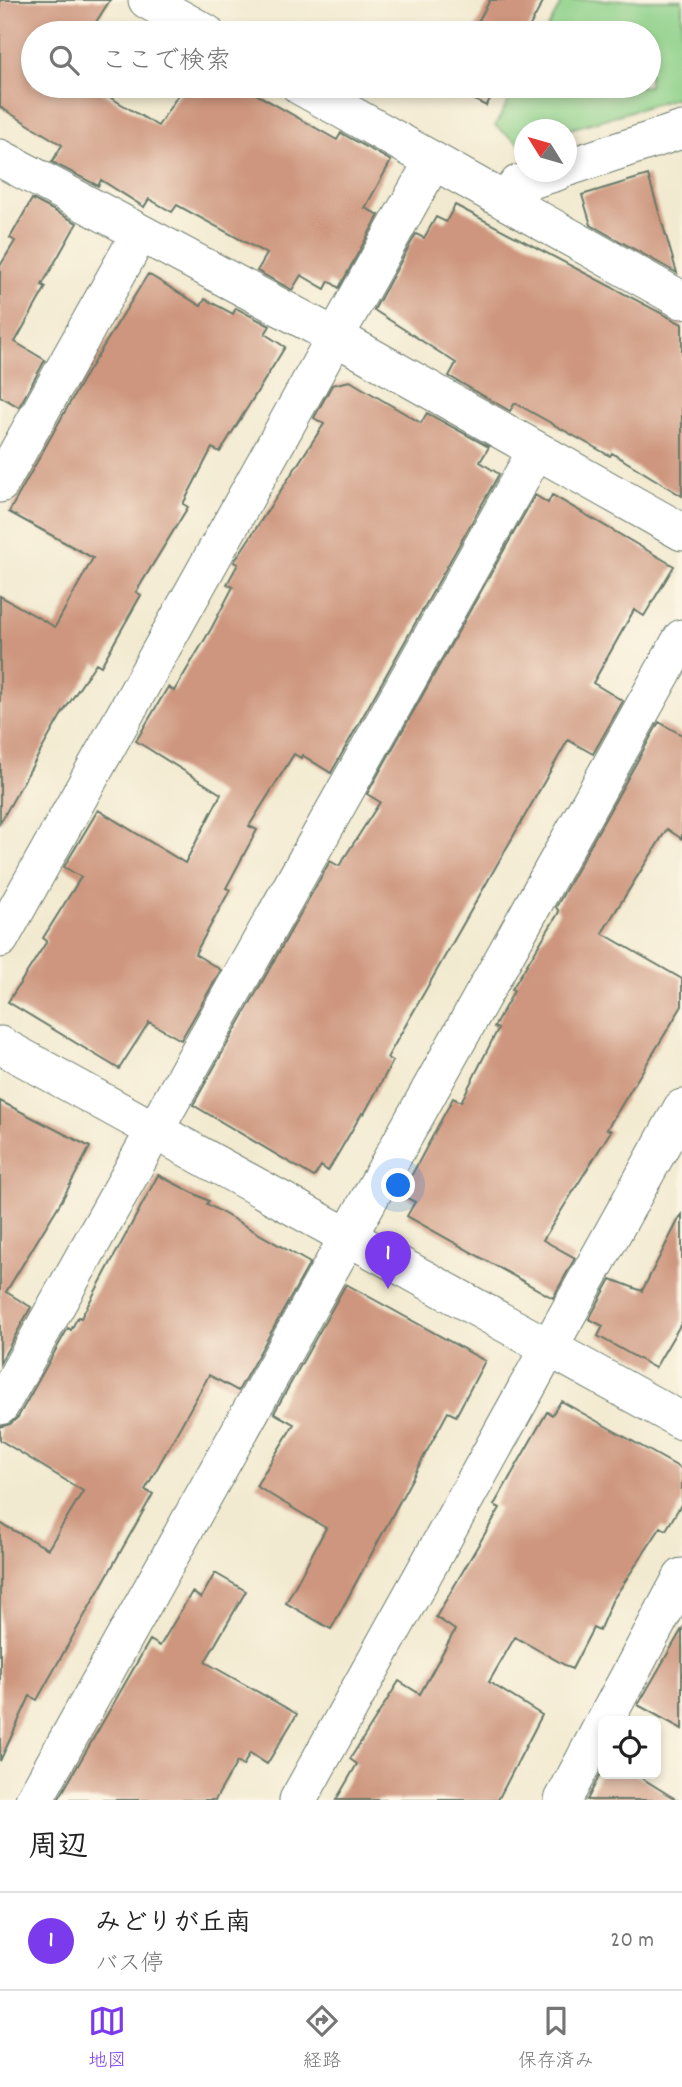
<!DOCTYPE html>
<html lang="ja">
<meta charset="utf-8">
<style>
:root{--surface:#fff;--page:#f2f2f2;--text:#222;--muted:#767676;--line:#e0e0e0;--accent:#7c3aed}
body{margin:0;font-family:Dekko,"Klee One",sans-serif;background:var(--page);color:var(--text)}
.controls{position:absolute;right:21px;bottom:21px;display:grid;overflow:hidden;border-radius:10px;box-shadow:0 4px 10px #0003}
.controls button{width:63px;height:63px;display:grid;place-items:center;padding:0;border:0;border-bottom:2px solid var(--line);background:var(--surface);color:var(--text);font:35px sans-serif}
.compass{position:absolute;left:514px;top:119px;width:63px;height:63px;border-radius:50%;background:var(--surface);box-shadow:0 4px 10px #0003;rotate:307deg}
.you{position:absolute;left:399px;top:1186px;width:24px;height:24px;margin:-18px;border:5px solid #fff;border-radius:50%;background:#1a73e8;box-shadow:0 0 0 10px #1a73e833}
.badge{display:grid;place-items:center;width:46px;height:46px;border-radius:50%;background:var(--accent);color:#fff;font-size:23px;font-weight:700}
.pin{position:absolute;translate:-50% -58px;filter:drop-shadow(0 2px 4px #0008)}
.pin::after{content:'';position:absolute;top:37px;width:24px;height:21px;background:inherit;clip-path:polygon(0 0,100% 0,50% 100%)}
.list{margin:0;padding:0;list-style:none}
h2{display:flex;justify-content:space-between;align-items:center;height:91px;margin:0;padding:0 28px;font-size:30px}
h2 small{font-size:23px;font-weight:400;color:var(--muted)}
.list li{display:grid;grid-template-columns:46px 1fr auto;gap:21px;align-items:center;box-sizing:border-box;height:98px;padding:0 28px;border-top:2px solid var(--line)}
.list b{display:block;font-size:26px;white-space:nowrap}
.list p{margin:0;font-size:23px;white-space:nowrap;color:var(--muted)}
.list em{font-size:23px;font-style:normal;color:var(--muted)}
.icon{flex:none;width:38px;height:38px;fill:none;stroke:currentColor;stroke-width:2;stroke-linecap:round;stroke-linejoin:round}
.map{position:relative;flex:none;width:682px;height:1800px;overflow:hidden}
.search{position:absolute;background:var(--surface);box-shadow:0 4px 10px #0003;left:21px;right:21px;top:21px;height:77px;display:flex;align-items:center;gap:18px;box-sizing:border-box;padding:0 24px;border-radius:38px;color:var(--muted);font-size:26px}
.sheet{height:189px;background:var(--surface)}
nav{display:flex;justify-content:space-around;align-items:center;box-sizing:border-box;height:98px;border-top:2px solid var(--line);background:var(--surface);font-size:19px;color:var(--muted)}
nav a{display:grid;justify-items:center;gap:4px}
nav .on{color:var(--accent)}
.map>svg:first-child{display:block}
</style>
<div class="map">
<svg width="682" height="1800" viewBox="0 0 682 1800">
<rect width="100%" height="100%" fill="#fcf5e5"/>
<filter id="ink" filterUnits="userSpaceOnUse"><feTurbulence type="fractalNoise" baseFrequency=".0143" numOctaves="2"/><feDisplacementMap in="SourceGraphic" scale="14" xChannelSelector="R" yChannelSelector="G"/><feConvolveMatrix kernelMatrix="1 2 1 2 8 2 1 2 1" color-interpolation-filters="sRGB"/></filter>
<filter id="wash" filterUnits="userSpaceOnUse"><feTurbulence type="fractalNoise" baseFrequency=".00686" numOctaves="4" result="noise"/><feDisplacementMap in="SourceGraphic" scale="28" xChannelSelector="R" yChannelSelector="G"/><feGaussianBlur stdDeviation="1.57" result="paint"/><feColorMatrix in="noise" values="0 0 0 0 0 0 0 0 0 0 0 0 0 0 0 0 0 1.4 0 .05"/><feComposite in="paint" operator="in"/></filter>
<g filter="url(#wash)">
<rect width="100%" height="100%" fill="#f2ead0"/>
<path fill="#8dd089" stroke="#56865e" stroke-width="2" d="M 563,0 L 682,0 L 682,96 L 567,130 L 524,130 L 524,143 L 520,144 L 495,126 L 517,86 L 649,86 L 649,33 L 545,33 Z"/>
<g id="blocks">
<path fill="#ce967e" d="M 0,0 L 110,0 L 89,33 L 33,33 L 33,86 L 91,86 L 158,126 L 184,86 L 242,86 L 337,140 L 341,133 L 391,161 L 365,208 L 379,215 L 339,288 L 329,281 L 325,289 L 301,275 L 292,290 L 257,271 L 267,254 L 177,205 L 172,212 L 149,199 L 144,207 L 101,180 L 98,186 L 52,162 L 62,145 L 0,107 Z
M 490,0 L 544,0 L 526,33 L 472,33 Z
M 448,86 L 498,86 L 486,106 Z
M 648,175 L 677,273 L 591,225 L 582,195 Z
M 32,199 L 77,223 L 42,285 L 46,287 L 15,342 L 45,360 L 19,407 L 0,396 L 0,266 L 15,241 L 10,238 Z
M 455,205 L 682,324 L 682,496 L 612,453 L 610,456 L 515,403 L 510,411 L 449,376 L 456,363 L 374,310 L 416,234 L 424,238 L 436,217 L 446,222 Z
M 148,274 L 201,306 L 205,299 L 233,314 L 236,308 L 270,326 L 265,334 L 285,347 L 220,452 L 212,448 L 183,504 L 188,507 L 136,592 L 141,595 L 101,666 L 96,663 L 60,717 L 0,823 L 0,596 L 55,627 L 93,558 L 9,512 L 82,381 Z
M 350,381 L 421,423 L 427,413 L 489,447 L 480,462 L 499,474 L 331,773 L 302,755 L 301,758 L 294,754 L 249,826 L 257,830 L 226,888 L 230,890 L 195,954 L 221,970 L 181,1040 L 149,1022 L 119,1069 L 8,1002 L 47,941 L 43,938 L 81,877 L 64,867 L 98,810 L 185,863 L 221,794 L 136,741 L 168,687 L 174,691 L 211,629 L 233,587 L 227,584 L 238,564 L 234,562 L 324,424 L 314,418 L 332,385 Z
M 535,495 L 548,503 L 552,495 L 674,566 L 644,616 L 634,610 L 593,683 L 623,701 L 593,754 L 568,740 L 387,1058 L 393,1061 L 364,1114 L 362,1113 L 328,1171 L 321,1166 L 314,1177 L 193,1105 L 330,861 L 339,866 L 380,802 L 367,794 Z
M 659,722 L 682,735 L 682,839 L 667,829 L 602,933 L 682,979 L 682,1006 L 607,1129 L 611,1131 L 543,1240 L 575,1258 L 553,1298 L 407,1216 L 415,1202 L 401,1195 L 453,1098 L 461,1102 L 498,1029 L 494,1027 L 514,991 L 512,989 L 559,912 L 556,907 Z
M 0,1101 L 90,1147 L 62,1200 L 6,1292 L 31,1307 L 0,1363 Z
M 158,1175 L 209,1201 L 207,1204 L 310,1263 L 238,1391 L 209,1375 L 145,1490 L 153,1494 L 37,1700 L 30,1696 L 0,1761 L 0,1523 L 48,1549 L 83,1491 L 0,1440 L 0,1427 L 10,1424 L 18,1417 L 68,1328 L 71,1330 L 78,1317 L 81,1318 Z
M 682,1213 L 682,1322 L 655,1368 L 598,1336 L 603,1326 L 589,1319 L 611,1279 L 642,1291 Z
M 346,1284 L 485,1361 L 456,1416 L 448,1412 L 331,1629 L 286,1603 L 326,1528 L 256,1486 L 294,1424 L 274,1413 Z
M 561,1401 L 682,1469 L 682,1503 L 666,1530 L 661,1527 L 612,1601 L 599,1631 L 593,1628 L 572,1669 L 515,1637 L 489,1682 L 542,1715 L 498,1800 L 336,1800 L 357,1764 L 350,1759 L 399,1681 L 420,1694 L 455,1630 L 436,1617 L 500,1508 L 494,1505 L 547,1412 L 552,1415 Z
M 215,1573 L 246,1591 L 205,1662 L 297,1714 L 267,1764 L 250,1753 L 243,1766 L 237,1762 L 215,1800 L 58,1800 L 150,1640 L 160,1646 L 192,1592 L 201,1598 Z
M 682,1629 L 682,1729 L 638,1705 Z
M 603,1769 L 603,1774 L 635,1774 L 677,1800 L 587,1800 Z"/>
</g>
</g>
<g filter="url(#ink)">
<use href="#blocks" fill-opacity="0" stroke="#697a6b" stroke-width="2"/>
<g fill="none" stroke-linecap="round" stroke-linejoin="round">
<defs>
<path id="street" d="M 147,0 L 206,33
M 300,86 L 682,300
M 0,158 L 336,337 L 682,532
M 566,168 L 682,130
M 505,201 L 518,184 L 557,172
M 0,484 L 140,233
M 0,939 L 433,161
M 0,1045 L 682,1421
M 0,1406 L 536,451
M 605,1721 L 682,1577
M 34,1800 L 682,638
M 298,1800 L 682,1108
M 563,1800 L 603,1724"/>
</defs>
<use href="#street" stroke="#697a6b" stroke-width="39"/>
<use href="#street" stroke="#fff" stroke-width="37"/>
</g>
</g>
</svg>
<div class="controls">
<button><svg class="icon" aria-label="locate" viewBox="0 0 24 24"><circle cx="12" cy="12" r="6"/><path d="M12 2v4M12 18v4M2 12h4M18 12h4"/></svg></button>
</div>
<svg class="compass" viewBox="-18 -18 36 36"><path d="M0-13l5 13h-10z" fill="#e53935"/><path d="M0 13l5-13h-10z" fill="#767676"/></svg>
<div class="you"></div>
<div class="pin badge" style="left:388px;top:1289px">1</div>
<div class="search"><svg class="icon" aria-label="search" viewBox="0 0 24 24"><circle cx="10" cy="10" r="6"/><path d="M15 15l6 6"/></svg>ここで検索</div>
</div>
<section class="sheet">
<h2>周辺<small></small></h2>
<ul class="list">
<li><span class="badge">1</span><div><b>みどりが丘南</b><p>バス停</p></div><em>20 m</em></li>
</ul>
</section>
<nav>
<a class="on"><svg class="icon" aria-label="map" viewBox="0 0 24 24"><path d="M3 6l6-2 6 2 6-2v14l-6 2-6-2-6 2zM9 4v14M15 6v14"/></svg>地図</a>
<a><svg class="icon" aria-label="directions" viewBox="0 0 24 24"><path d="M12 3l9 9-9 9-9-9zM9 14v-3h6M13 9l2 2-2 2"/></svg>経路</a>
<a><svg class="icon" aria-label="saved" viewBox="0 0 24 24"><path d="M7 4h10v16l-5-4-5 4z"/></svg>保存済み</a>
</nav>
